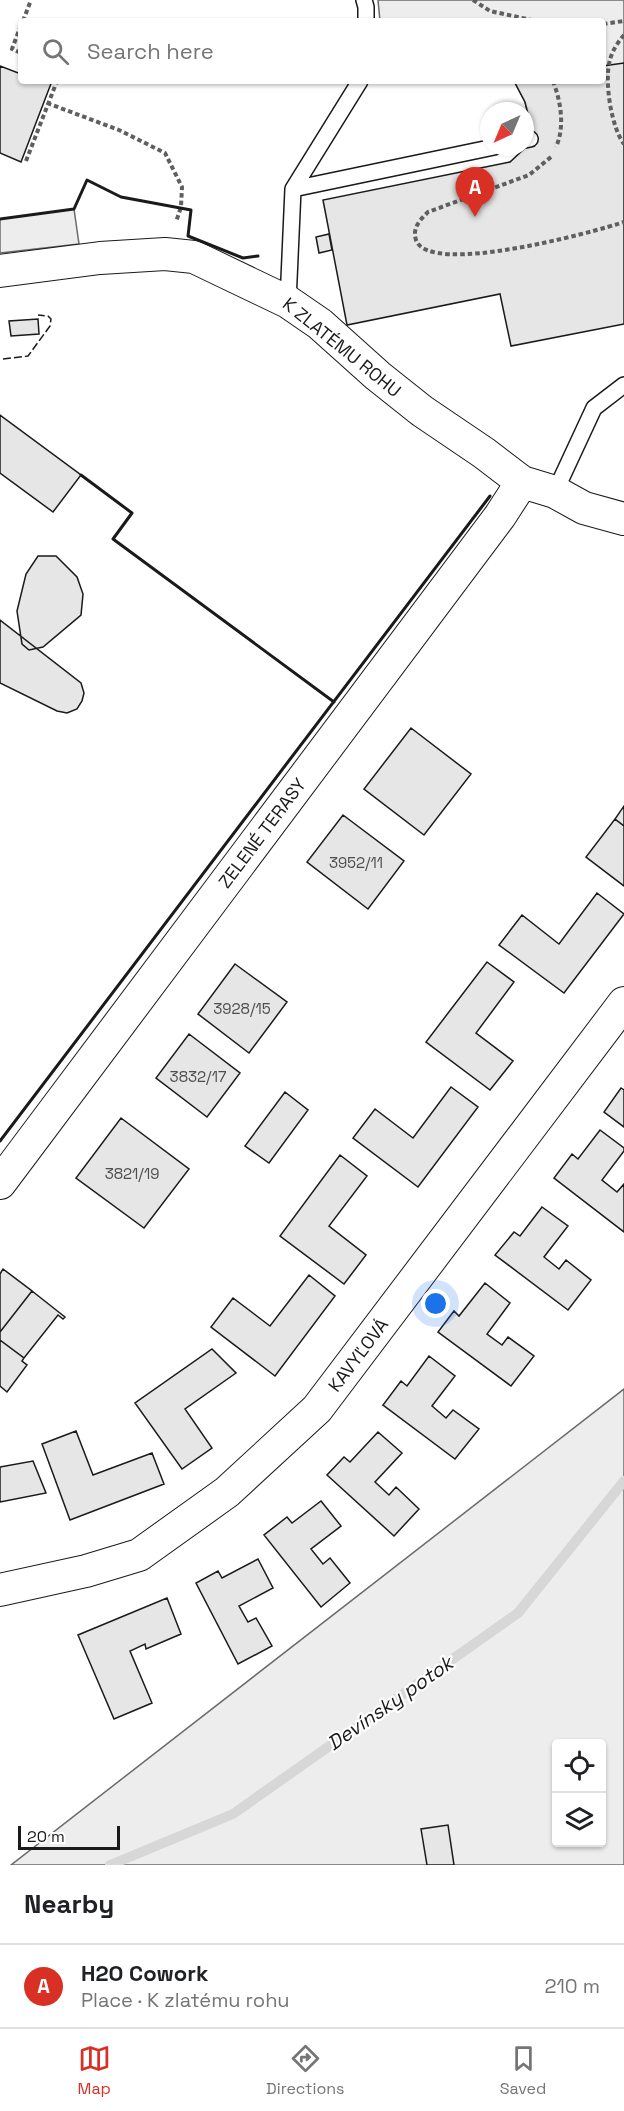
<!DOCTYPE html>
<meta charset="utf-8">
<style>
:root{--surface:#fff;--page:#f2f2f2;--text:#202124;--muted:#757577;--line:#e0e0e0;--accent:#d93025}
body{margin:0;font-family:"Space Grotesk",sans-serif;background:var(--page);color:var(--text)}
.controls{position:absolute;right:18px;bottom:18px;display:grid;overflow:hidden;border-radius:6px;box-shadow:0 2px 4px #0004}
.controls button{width:54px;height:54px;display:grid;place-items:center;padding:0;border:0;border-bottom:2px solid var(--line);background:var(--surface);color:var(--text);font:30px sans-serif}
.compass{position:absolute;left:480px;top:102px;width:54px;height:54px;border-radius:50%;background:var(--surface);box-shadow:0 2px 4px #0004;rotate:224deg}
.scale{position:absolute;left:18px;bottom:15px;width:102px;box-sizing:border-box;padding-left:6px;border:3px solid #1a1a1a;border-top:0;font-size:16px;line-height:21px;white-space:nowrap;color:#1a1a1a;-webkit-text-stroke:4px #fff;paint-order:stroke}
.you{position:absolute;left:436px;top:1304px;width:21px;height:21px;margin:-15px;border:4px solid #fff;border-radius:50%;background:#1a73e8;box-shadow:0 0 0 9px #1a73e833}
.badge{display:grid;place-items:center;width:39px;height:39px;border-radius:50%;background:var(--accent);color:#fff;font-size:20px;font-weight:700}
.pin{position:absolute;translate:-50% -50px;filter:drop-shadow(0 2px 3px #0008)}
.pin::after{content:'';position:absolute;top:32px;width:21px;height:18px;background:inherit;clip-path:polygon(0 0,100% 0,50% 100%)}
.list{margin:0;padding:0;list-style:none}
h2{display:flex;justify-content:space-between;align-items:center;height:78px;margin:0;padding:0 24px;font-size:26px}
h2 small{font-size:20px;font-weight:400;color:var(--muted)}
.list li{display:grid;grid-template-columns:39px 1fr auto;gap:18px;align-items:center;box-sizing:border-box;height:84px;padding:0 24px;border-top:2px solid var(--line)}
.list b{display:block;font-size:22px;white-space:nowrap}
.list p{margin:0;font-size:20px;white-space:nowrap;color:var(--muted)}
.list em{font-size:20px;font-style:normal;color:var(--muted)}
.icon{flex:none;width:33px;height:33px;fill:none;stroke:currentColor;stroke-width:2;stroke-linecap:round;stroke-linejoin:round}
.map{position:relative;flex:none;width:624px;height:1865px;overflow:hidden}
.search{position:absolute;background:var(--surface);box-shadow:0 2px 4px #0004;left:18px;right:18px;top:18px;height:66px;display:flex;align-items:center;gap:15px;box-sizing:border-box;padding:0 21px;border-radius:6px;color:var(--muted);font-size:22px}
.sheet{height:162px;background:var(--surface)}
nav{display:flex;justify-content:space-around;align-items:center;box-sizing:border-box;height:84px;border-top:2px solid var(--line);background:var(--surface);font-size:16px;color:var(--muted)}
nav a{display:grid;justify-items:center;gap:3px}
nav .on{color:var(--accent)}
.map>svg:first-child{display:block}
</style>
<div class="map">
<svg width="624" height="1865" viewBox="0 0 624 1865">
<rect width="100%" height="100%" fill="#fff"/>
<path fill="#ededed" stroke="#6a6a6a" stroke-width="1.5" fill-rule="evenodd" d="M 378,0 L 624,0 L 624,246 L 391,205 L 510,162 L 520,155 L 530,140 L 532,130 L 525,102 L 514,81 L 603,81 L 603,21 L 380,21 Z
M 74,209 L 79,244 L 0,253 L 0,219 Z
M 624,1389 L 624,1865 L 11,1865 ZM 556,1744 L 602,1744 L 602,1842 L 556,1842 Z"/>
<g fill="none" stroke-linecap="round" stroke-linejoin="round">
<path stroke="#d7d7d7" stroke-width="10" d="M 110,1865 L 233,1814 L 518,1613 L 624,1481"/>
</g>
<path fill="#e6e6e6" stroke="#1a1a1a" stroke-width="1.5" d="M 624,63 L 624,324 L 511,346 L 500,294 L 347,325 L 323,200 L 510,162 L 526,147 L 532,130 L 525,102 L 514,81 L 603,81 L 603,66 Z
M 0,66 L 21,74 L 21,81 L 52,81 L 21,162 L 0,153 Z
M 329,234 L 332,250 L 319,253 L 316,237 Z
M 38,319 L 39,334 L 11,336 L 9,321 Z
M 0,415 L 81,475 L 53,512 L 0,473 Z
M 38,556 L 56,556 L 77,577 L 83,594 L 81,615 L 43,647 L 29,650 L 22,644 L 17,611 L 26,574 Z
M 0,620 L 81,683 L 84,693 L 82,701 L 77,709 L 67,713 L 57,711 L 0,683 Z
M 411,728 L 471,774 L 424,835 L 364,789 Z
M 624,806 L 624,826 L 615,819 Z
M 343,815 L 404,861 L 368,909 L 307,862 Z
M 615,819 L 624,826 L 624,886 L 586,857 Z
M 597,893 L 624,914 L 564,993 L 499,945 L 522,915 L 559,944 Z
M 487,962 L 514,982 L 476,1033 L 513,1061 L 490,1090 L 426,1042 Z
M 235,964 L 287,1002 L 249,1053 L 198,1014 Z
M 189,1034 L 240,1073 L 207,1117 L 156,1078 Z
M 451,1087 L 478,1107 L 418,1187 L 353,1138 L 375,1109 L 413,1138 Z
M 621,1088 L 624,1090 L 624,1127 L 604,1112 Z
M 285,1092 L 308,1110 L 269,1163 L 245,1146 Z
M 121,1118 L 189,1169 L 144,1228 L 76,1178 Z
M 600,1130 L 624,1148 L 624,1151 L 602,1180 L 617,1192 L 624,1184 L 624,1232 L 554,1178 L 572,1154 L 578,1159 Z
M 340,1155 L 367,1176 L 329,1226 L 366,1255 L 344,1284 L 280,1236 Z
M 542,1207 L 568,1226 L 544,1257 L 559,1269 L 566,1260 L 591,1280 L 568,1310 L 495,1255 L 514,1232 L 520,1236 Z
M 3,1269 L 32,1291 L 0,1332 L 0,1274 Z
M 309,1275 L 335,1296 L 275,1376 L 211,1327 L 233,1298 L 270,1326 Z
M 485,1283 L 510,1303 L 487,1334 L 502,1345 L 508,1337 L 534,1356 L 511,1386 L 438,1332 L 454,1311 L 459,1316 Z
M 32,1291 L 65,1317 L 63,1319 L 58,1315 L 24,1358 L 0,1340 L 0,1332 Z
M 0,1340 L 24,1358 L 22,1361 L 27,1365 L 7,1392 L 0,1386 Z
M 212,1349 L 236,1373 L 185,1409 L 212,1448 L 182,1469 L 135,1403 Z
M 429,1356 L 455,1376 L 432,1406 L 446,1418 L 453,1410 L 479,1429 L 455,1459 L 383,1405 L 401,1381 L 407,1386 Z
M 76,1431 L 93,1475 L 152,1453 L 164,1484 L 70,1520 L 42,1444 Z
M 378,1432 L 402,1453 L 375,1482 L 389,1495 L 396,1487 L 419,1509 L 394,1536 L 327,1475 L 344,1457 L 350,1462 Z
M 33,1461 L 46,1493 L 0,1502 L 0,1467 Z
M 321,1501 L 341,1526 L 311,1549 L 323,1564 L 330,1558 L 350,1583 L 321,1607 L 264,1535 L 287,1517 L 292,1523 Z
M 258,1559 L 273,1588 L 239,1606 L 248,1622 L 256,1618 L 272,1646 L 238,1664 L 196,1583 L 218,1571 L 222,1578 Z
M 167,1598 L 181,1634 L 146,1649 L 145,1644 L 130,1651 L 152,1703 L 114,1719 L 78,1635 Z
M 448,1825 L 454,1865 L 427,1865 L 421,1829 Z"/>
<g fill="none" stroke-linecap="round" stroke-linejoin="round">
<defs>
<path id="lane" d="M 364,0 L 366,7 L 366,21
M 525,140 L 530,139
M 293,189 L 494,147
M 288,302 L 293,189 L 360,81
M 555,492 L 594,408 L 624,385"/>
<path id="street" d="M 0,271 L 100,258 L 165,254 L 194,257 L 288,302 L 320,324 L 378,376 L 422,411 L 484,453 L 522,482 L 555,492 L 584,508 L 624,519
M 0,1183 L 500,516 L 522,482
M 0,1590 L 86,1571 L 139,1555 L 227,1492 L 317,1409 L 624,1003"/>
</defs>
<use href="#lane" stroke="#1a1a1a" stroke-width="18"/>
<use href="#street" stroke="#1a1a1a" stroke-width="34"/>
<path stroke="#5f5f5f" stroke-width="4" stroke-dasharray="4.5 3" stroke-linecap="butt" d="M 473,0 L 490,11 L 536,21
M 23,21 L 31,0
M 603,24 L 624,21
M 21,25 L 12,49 L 21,53
M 624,35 C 618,42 612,51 610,60 C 604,80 611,127 624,144
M 553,81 C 561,102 565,127 556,147
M 47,103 L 119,130 L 165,153 L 182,187 L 181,207 L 176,222
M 551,157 L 529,175 L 428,212 C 420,220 412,228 416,240 C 429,277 594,232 624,222
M 26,161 L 57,81"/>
<use href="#lane" stroke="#fff" stroke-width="15"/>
<use href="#street" stroke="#fff" stroke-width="32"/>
<path stroke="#1a1a1a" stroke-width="1.5" stroke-dasharray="8 3" stroke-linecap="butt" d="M 3,359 L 28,356 L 50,326 L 51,319 L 48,316 L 38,315"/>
<path stroke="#1a1a1a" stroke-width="3" d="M 0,219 L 74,209 L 87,180 L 121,197 L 191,210 L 188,236 L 243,258 L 258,256
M 81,475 L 132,513 L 113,539 L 334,702
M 0,1141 L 490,496"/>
</g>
<g text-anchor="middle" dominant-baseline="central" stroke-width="4.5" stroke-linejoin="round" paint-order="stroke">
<g font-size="15" fill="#4d4d4d">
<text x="356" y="862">3952/11</text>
<text x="242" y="1008">3928/15</text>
<text x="198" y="1076">3832/17</text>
<text x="132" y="1173">3821/19</text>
</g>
<g font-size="18" fill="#1a1a1a" stroke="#fff">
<text transform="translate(342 347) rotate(39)">K ZLATÉMU ROHU</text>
<text transform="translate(262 833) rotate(-53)">ZELENÉ TERASY</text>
<text transform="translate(358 1355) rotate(-53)">KAVYĽOVÁ</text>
</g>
<g font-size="20" font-style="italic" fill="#1a1a1a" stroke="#fff">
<text transform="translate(390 1703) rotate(-35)">Devínsky potok</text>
</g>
</g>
</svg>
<div class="controls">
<button><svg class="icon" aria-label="locate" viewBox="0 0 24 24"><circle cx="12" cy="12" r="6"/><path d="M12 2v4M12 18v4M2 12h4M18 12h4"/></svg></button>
<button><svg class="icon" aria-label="layers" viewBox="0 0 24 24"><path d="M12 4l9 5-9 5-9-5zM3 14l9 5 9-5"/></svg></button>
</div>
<svg class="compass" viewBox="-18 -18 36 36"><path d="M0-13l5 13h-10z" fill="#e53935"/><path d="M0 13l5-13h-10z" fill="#757577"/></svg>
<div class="scale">20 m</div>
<div class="you"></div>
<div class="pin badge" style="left:475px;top:217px">A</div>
<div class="search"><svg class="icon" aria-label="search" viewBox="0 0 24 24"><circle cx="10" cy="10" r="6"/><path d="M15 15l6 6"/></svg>Search here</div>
</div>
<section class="sheet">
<h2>Nearby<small></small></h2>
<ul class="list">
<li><span class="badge">A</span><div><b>H2O Cowork</b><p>Place · K zlatému rohu</p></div><em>210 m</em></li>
</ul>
</section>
<nav>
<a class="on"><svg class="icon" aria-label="map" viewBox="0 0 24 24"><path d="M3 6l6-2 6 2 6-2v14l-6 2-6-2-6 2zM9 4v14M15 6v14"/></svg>Map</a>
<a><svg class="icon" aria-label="directions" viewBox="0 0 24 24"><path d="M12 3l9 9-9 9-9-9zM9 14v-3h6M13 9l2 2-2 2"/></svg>Directions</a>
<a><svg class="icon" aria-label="saved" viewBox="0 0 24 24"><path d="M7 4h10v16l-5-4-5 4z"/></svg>Saved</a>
</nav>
